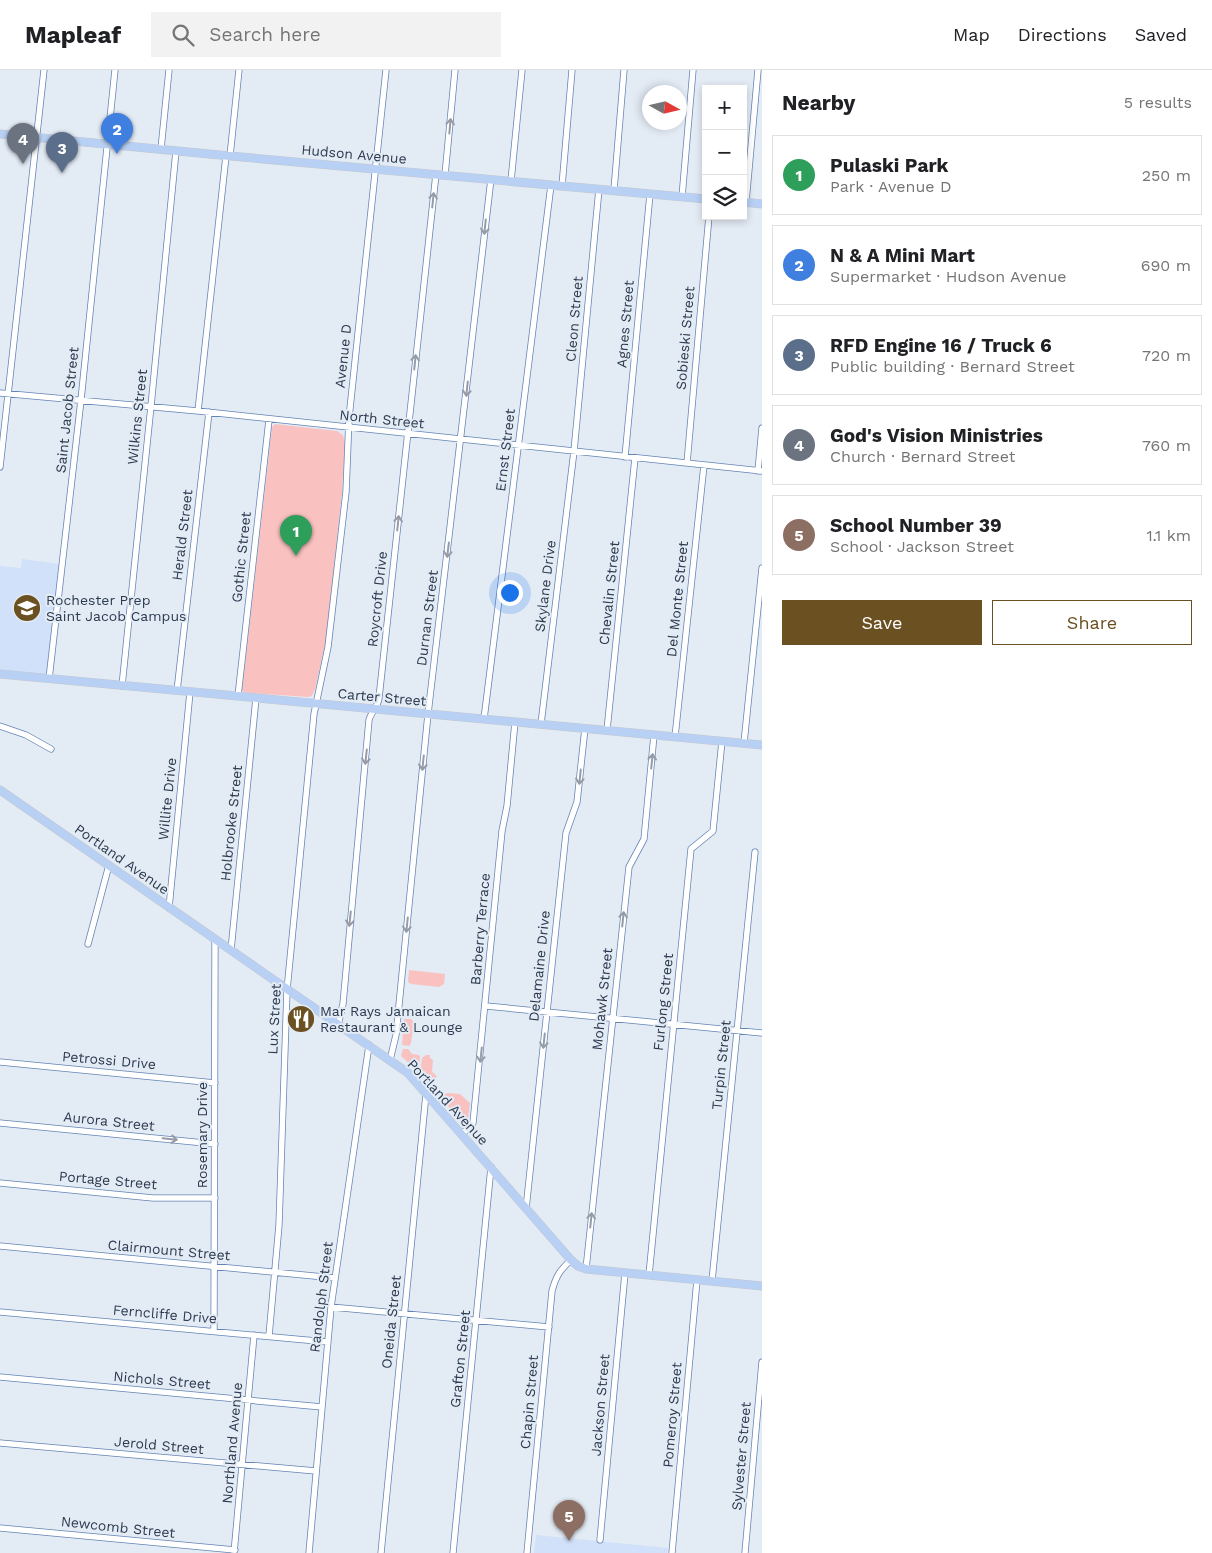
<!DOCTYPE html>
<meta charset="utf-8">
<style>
:root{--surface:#fff;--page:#f2f2f2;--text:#202124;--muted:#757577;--line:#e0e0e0;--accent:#6b5022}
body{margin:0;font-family:"Work Sans",sans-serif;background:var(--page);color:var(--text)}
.controls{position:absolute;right:15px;top:15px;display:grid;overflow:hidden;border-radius:0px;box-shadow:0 2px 8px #0003}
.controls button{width:45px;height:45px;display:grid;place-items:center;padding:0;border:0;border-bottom:1px solid var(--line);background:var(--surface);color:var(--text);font:25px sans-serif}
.compass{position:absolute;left:642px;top:15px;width:45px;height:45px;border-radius:50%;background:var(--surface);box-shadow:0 2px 8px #0003;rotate:98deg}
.you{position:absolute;left:509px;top:522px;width:18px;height:18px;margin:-12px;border:4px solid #fff;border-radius:50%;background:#1a73e8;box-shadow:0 0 0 8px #1a73e833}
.badge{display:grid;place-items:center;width:32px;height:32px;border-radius:50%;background:var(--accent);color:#fff;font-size:16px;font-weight:700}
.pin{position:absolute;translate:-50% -41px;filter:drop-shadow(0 1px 2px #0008)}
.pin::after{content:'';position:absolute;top:26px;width:18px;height:15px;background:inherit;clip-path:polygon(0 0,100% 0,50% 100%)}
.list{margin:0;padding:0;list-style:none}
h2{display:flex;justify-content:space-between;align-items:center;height:65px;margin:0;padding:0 20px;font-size:21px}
h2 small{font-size:16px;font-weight:400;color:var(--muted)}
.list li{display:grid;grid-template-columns:32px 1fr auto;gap:15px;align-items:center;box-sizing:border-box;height:80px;margin:0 10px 10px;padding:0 10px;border:1px solid var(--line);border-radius:0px}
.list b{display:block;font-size:19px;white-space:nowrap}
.list p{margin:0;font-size:16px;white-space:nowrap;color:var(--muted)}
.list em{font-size:16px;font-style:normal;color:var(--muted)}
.actions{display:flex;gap:10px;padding:15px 20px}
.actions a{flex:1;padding:11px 0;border:1px solid var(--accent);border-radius:0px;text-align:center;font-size:18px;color:var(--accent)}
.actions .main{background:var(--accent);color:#fff}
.icon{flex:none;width:28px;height:28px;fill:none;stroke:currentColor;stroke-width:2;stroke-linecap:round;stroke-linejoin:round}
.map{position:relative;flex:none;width:762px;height:1483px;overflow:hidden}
header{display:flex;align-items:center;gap:30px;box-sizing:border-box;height:70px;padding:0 25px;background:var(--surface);border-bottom:1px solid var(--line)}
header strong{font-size:24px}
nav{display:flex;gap:28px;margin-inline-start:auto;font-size:18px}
.search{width:350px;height:45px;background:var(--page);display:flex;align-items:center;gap:12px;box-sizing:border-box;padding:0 18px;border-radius:0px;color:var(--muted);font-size:19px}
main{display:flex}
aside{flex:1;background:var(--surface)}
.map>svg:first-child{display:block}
</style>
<header>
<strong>Mapleaf</strong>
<div class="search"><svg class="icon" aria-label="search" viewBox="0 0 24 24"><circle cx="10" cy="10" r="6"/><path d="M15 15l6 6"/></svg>Search here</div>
<nav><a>Map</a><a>Directions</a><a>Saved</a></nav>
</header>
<main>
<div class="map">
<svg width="762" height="1483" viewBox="0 0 762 1483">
<rect width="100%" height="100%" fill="#e3ebf5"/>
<path fill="#d1e1f9" d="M 22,489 L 60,494 L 48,596 L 47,603 L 44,605 L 0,601 L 0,496 L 21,498 Z
M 536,1465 L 668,1478 L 667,1483 L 534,1483 Z"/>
<path fill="#fac1c1" d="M 275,354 L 337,361 L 343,365 L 345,373 L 342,423 L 326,570 L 315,619 L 312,626 L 308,627 L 249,623 L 242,621 L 272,357 Z
M 409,900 L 445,904 L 444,914 L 439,917 L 411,914 L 408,912 Z
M 404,949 L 411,949 L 414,952 L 411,973 L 409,976 L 402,975 Z
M 403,979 L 408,979 L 412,984 L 419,985 L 420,987 L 418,1001 L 401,986 Z
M 426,985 L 430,985 L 430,988 L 433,990 L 432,1002 L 437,1006 L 431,1016 L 420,1003 L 422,988 Z
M 448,1023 L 460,1024 L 470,1033 L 468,1050 L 466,1052 L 461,1051 L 440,1027 L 444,1024 Z"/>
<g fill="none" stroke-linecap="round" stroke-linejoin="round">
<defs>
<path id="minor" d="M 161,79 L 169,0
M 230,86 L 239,0
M 445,105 L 455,0
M 511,111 L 522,0
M 562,116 L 572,0
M 614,120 L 624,0
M 682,127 L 693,0
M 746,132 L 758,0
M 0,323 L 198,341 L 762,401
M 198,341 L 226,86
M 625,387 L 650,124
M 687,393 L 709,146
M 0,397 L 44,0
M 758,401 L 762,358
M 49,609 L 81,330 L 115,0
M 122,616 L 151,336 L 176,81
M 177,621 L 209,342
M 238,626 L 269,350
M 484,649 L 551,115
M 541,654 L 574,381 L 599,119
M 0,656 L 26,665 L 51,679
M 607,660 L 635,388
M 675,667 L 704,395
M 744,673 L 762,498
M 169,838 L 190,622
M 88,874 L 109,795
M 231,880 L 256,628
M 486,936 L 762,963
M 338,955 L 343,934 L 369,650 C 371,642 378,637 379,628 L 436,104
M 390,990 L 396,965 L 428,644 L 491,109
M 0,992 L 215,1013
M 0,1053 L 215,1074
M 462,1064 L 473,1053 L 502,761 L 507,736 L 515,652
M 0,1113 L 153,1128 L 215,1128
M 526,1139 L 566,763 L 577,732 L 585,658
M 0,1176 L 335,1208
M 586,1199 L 629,797 L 644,769 L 654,665
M 649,1205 L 691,779 L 713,761 L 722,671
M 712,1211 L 755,782
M 331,1237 L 549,1257
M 0,1242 L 328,1272
M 214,1261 L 215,869
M 269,1266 L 279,1155 L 287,920 L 314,644 L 328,577 L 346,422 L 349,348 L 386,0
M 0,1307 L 322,1337
M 0,1373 L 316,1401
M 0,1458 L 235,1480
M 600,1470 L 625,1203
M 234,1483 L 254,1265
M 309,1483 L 331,1237 L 369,975
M 381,1483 L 426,1024
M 453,1483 L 491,1097
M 527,1483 L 552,1221 C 556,1206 560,1200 571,1190
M 672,1483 L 697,1210
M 745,1483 L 762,1292"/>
<path id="major" d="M 0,64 L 230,86 L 706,129
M 743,132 L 762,134
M 0,604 L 762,675
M 0,720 L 408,1003 L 571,1190 L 578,1196 L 586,1199 L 762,1216"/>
</defs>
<use href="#minor" stroke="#6383b3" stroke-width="7"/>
<use href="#major" stroke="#c4c8ce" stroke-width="9"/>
<use href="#minor" stroke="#fff" stroke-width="5.5"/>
<use href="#major" stroke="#b8d0f4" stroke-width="8"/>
</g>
<defs><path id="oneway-shaft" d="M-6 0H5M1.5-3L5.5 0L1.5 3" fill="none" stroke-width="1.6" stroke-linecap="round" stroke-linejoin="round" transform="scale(1.25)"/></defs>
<g stroke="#969ca7">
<use href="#oneway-shaft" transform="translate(450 56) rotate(-85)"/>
<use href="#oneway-shaft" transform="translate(433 130) rotate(-84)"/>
<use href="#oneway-shaft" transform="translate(485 157) rotate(96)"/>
<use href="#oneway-shaft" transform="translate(415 292) rotate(-84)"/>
<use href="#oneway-shaft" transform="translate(467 319) rotate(96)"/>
<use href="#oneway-shaft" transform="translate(398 453) rotate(-84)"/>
<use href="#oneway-shaft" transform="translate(448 480) rotate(97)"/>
<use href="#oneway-shaft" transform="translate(366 687) rotate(96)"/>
<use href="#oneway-shaft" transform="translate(652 691) rotate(-84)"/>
<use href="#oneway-shaft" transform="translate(423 693) rotate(96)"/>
<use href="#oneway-shaft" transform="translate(580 707) rotate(96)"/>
<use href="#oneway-shaft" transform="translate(350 849) rotate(96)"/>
<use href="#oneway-shaft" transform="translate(623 849) rotate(-84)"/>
<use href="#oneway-shaft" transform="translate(407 855) rotate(96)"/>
<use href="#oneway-shaft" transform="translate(544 971) rotate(96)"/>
<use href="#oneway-shaft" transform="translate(481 985) rotate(96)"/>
<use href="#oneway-shaft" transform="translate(170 1069) rotate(6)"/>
<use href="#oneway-shaft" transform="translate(591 1150) rotate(-84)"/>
</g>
<defs>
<symbol id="school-disc" viewBox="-11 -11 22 22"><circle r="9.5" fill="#6b5022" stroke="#e3ebf5"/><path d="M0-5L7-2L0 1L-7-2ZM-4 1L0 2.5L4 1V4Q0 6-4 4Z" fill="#fff"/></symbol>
<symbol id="restaurant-disc" viewBox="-11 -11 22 22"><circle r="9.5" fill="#6b5022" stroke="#e3ebf5"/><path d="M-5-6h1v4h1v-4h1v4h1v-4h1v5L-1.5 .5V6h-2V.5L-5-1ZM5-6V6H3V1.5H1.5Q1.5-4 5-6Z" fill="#fff"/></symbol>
</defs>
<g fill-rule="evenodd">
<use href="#school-disc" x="11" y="522" width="32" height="32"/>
<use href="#restaurant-disc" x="285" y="933" width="32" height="32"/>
</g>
<g text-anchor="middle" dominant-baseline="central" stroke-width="4" stroke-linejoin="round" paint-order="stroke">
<g font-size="14" fill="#2c3a4f" stroke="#e3ebf5">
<text transform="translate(354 84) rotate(5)">Hudson Avenue</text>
<text transform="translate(574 249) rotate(-85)">Cleon Street</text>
<text transform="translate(625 254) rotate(-85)">Agnes Street</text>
<text transform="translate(685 268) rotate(-85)">Sobieski Street</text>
<text transform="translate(343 286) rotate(-84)">Avenue D</text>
<text transform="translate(67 340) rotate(-84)">Saint Jacob Street</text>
<text transform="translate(137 347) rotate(-84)">Wilkins Street</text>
<text transform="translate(382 349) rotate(6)">North Street</text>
<text transform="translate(505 380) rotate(-83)">Ernst Street</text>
<text transform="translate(182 465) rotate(-83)">Herald Street</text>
<text transform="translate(241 487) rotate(-84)">Gothic Street</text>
<text transform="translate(545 516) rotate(-83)">Skylane Drive</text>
<text transform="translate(609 523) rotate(-84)">Chevalin Street</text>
<text transform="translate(377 529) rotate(-84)">Roycroft Drive</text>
<text transform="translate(677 529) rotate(-84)">Del Monte Street</text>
<text transform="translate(427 548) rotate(-83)">Durnan Street</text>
<text transform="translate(382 627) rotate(5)">Carter Street</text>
<text transform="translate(167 729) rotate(-84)">Willite Drive</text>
<text transform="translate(231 753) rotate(-84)">Holbrooke Street</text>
<text transform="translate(122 789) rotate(35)">Portland Avenue</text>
<text transform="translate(480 859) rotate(-85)">Barberry Terrace</text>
<text transform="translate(539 896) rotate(-84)">Delamaine Drive</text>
<text transform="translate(602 929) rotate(-84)">Mohawk Street</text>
<text transform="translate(663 932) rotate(-84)">Furlong Street</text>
<text transform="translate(274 949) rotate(-87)">Lux Street</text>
<text transform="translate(109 990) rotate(5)">Petrossi Drive</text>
<text transform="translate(721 995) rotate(-84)">Turpin Street</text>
<text transform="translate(448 1032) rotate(47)">Portland Avenue</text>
<text transform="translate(109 1051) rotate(6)">Aurora Street</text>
<text transform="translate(202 1065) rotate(-90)">Rosemary Drive</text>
<text transform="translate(108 1110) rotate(5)">Portage Street</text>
<text transform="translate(169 1180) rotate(5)">Clairmount Street</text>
<text transform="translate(321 1227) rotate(-83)">Randolph Street</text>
<text transform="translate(165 1244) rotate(5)">Ferncliffe Drive</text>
<text transform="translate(391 1252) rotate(-84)">Oneida Street</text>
<text transform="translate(460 1289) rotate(-84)">Grafton Street</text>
<text transform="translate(162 1310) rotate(5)">Nichols Street</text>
<text transform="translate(529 1332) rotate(-85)">Chapin Street</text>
<text transform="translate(600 1335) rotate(-85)">Jackson Street</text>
<text transform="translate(672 1345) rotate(-85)">Pomeroy Street</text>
<text transform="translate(232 1373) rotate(-85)">Northland Avenue</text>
<text transform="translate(159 1375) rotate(5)">Jerold Street</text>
<text transform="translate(741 1386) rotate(-85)">Sylvester Street</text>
<text transform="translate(118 1457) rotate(6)">Newcomb Street</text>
</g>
<g font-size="14" fill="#2c3a4f" stroke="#e3ebf5" text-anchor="start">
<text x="46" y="530">Rochester Prep<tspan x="46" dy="16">Saint Jacob Campus</tspan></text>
<text x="320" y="941">Mar Rays Jamaican<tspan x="320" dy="16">Restaurant &amp; Lounge</tspan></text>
</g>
</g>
</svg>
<div class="controls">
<button>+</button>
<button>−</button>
<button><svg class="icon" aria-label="layers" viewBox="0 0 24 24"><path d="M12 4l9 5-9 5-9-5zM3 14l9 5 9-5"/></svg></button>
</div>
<svg class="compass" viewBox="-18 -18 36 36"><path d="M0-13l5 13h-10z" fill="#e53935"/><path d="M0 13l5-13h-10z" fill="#757577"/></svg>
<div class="you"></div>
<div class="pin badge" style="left:296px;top:486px;background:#2e9e5b">1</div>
<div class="pin badge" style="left:117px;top:84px;background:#3f7fe0">2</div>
<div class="pin badge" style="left:62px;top:103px;background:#5c6f8a">3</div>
<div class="pin badge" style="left:23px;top:94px;background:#6b7280">4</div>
<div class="pin badge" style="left:569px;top:1471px;background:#8d6e63">5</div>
</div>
<aside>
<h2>Nearby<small>5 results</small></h2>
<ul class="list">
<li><span class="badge" style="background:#2e9e5b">1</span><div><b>Pulaski Park</b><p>Park · Avenue D</p></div><em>250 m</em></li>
<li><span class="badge" style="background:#3f7fe0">2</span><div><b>N &amp; A Mini Mart</b><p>Supermarket · Hudson Avenue</p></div><em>690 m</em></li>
<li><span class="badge" style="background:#5c6f8a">3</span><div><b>RFD Engine 16 / Truck 6</b><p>Public building · Bernard Street</p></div><em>720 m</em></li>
<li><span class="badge" style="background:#6b7280">4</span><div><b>God's Vision Ministries</b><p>Church · Bernard Street</p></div><em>760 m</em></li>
<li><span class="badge" style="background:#8d6e63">5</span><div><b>School Number 39</b><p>School · Jackson Street</p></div><em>1.1 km</em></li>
</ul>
<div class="actions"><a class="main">Save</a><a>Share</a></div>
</aside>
</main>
